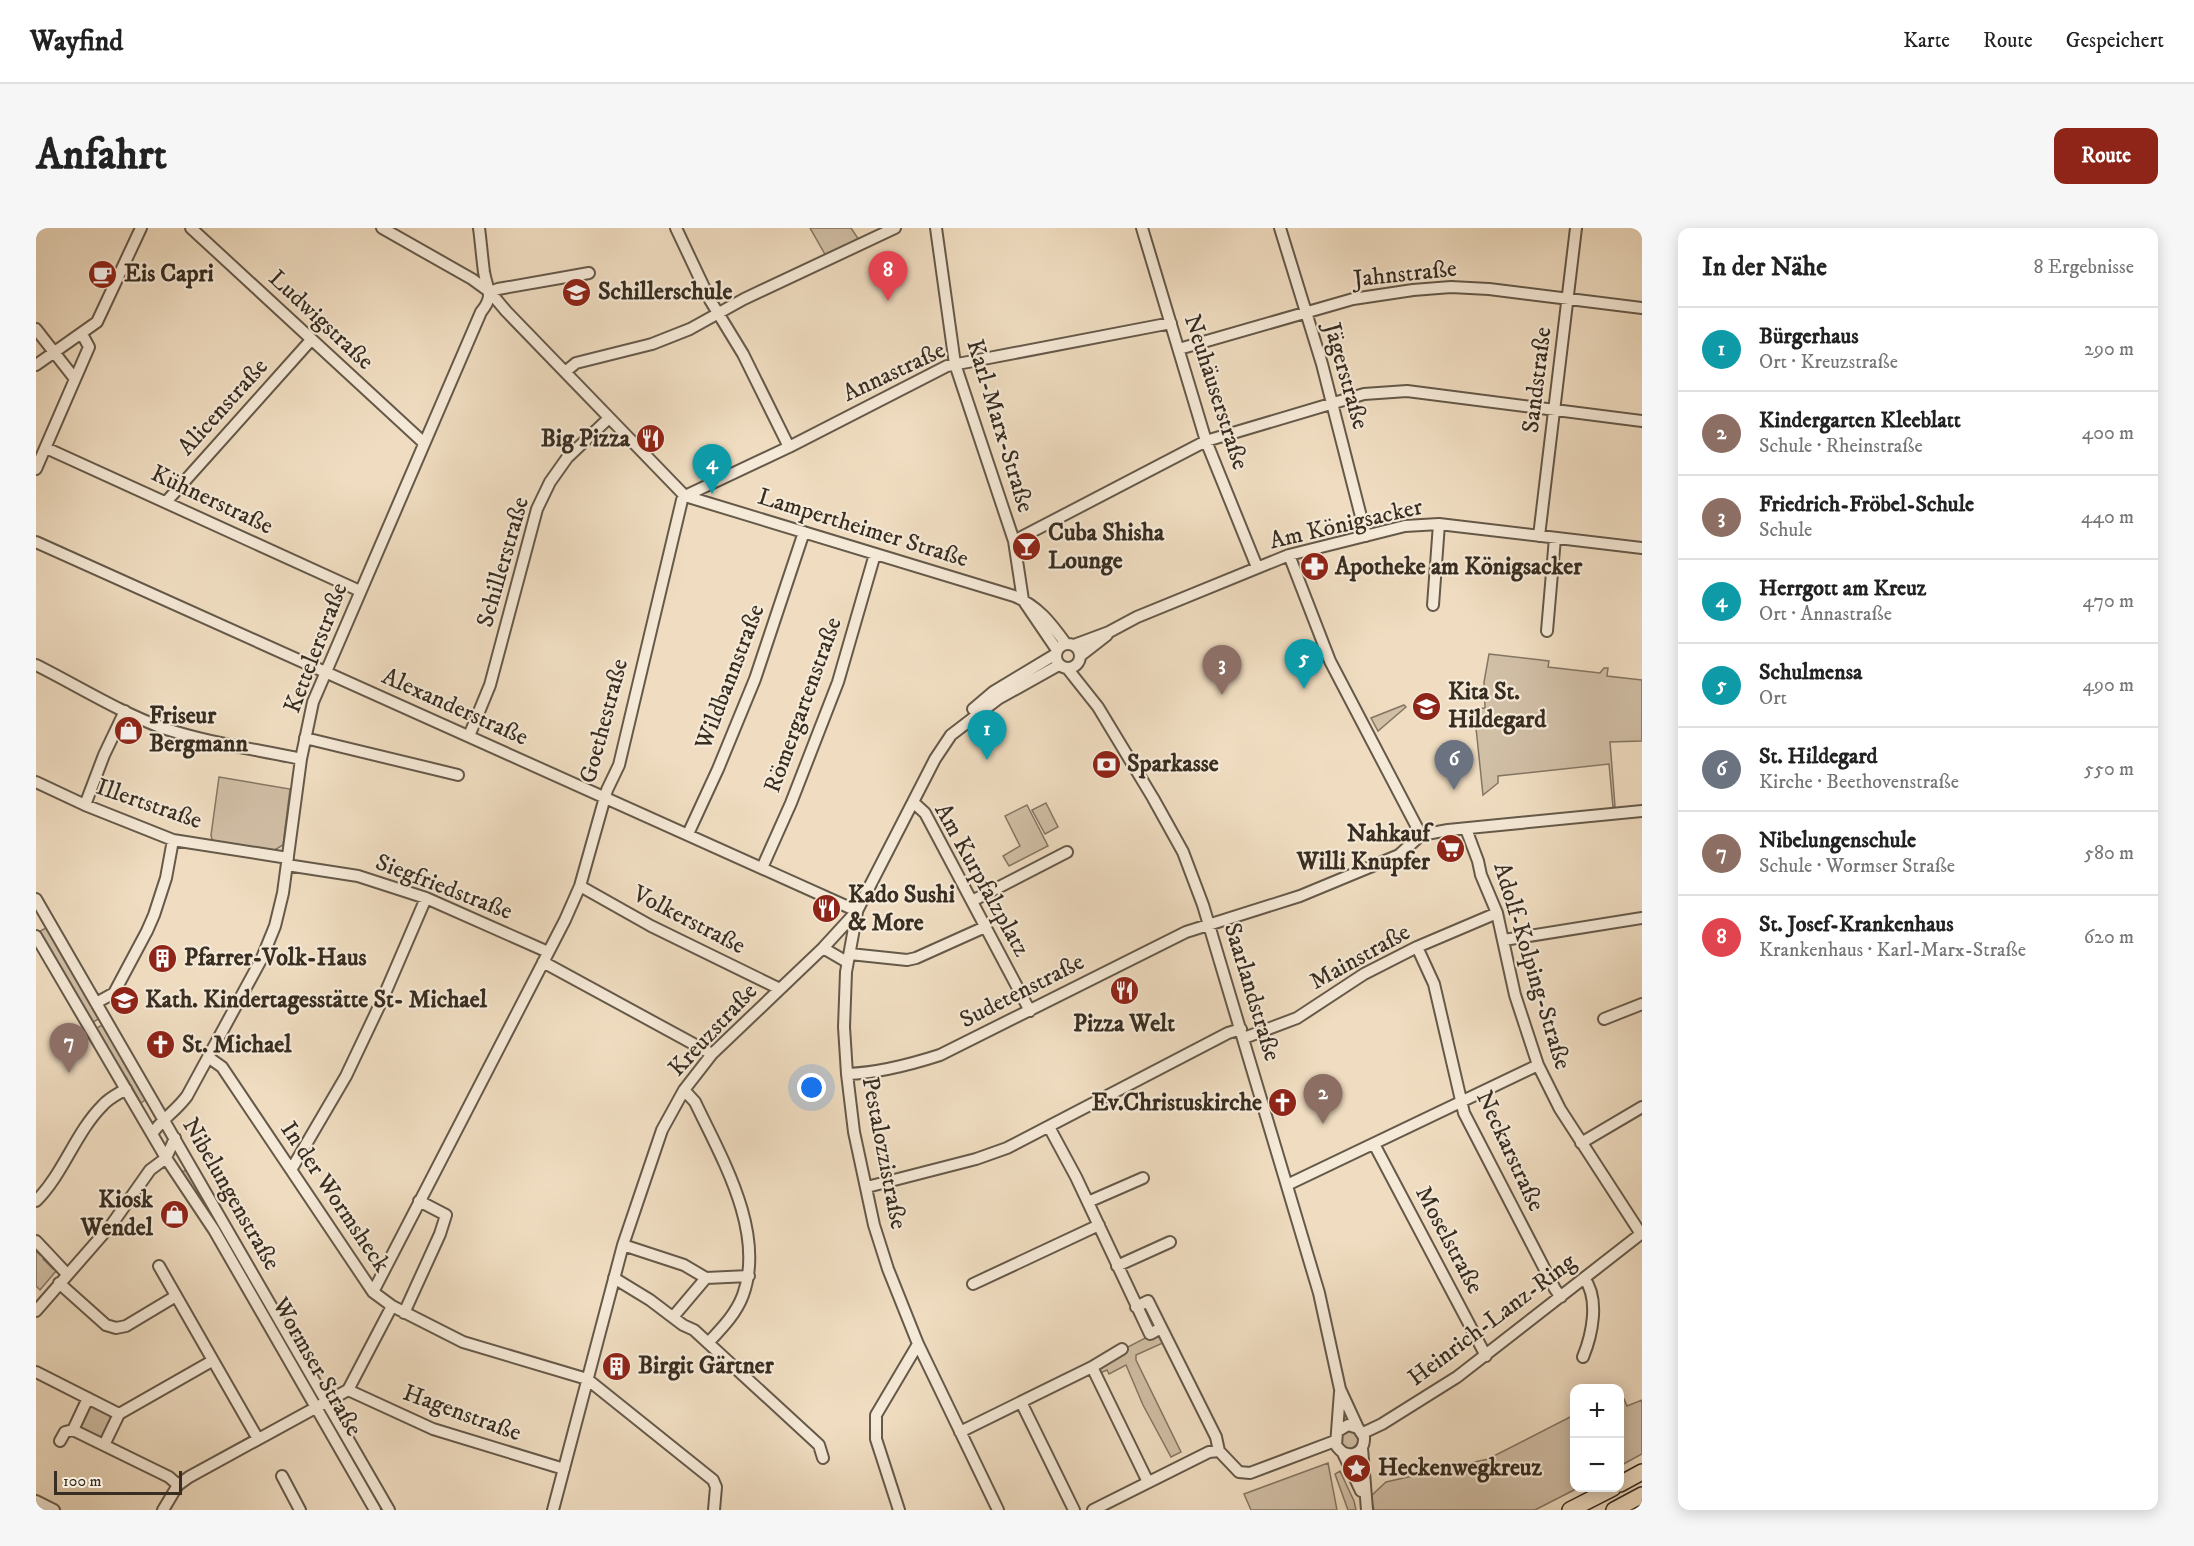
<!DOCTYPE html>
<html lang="de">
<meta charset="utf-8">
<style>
:root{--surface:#fff;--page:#f6f6f6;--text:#222;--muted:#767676;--line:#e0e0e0;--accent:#8f2418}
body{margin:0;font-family:"IM FELL DW Pica",serif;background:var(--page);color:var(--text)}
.controls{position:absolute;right:18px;bottom:18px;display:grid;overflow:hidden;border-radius:12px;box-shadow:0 3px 15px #0003}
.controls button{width:54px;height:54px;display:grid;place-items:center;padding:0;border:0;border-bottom:2px solid var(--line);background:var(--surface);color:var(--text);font:30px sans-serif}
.scale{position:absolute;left:18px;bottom:15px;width:128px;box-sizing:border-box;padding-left:6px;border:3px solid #372d21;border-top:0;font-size:16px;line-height:21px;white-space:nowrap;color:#372d21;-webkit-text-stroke:4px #f5e9d7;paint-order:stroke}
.you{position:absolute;left:776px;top:860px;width:21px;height:21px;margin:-15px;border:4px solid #fff;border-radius:50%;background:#1a73e8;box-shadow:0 0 0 9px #1a73e833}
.badge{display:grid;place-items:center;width:39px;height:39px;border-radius:50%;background:var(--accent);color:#fff;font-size:20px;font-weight:700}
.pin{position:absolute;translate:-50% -50px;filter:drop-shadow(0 2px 3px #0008)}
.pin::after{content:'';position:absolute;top:32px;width:21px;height:18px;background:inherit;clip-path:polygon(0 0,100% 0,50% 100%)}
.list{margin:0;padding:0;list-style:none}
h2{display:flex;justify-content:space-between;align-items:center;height:78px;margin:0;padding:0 24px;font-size:26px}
h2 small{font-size:20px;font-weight:400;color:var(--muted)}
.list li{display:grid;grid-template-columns:39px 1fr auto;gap:18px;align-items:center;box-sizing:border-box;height:84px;padding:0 24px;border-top:2px solid var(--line)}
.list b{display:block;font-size:22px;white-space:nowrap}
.list p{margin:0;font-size:20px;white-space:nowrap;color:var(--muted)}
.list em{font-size:20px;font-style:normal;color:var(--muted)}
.map{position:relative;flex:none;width:1606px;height:1282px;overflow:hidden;border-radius:12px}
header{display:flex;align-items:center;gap:36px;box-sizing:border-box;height:84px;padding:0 30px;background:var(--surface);border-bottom:2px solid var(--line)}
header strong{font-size:28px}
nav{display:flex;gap:33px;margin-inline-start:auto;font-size:21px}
.intro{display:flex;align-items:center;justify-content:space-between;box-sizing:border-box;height:144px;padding:0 36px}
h1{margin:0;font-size:42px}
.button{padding:15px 27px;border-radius:12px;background:var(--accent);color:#fff;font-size:21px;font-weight:700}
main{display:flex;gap:36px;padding:0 36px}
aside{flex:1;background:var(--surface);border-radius:12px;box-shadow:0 3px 15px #0003}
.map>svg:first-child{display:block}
</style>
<header>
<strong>Wayfind</strong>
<nav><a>Karte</a><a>Route</a><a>Gespeichert</a></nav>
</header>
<div class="intro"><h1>Anfahrt</h1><a class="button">Route</a></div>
<main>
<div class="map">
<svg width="1606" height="1282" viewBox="0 0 1606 1282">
<rect width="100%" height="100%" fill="#f0ddc1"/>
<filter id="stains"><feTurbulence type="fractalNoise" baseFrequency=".00333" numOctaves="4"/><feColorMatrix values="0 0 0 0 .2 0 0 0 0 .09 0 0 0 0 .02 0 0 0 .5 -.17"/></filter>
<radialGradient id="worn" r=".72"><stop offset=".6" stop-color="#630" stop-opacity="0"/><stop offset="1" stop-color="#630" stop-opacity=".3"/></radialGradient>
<path fill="#d1bfa6" stroke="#847664" stroke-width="1.5" d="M 774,0 L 815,0 L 823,12 L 790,28 Z
M 1453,426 L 1513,433 L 1512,439 L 1564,445 L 1568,440 L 1572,440 L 1571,448 L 1606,452 L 1606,513 L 1574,514 L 1579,578 L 1577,579 L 1573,536 L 1462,548 L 1462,555 L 1447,567 L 1438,481 L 1449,480 L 1448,454 Z
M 1368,477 L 1370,479 L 1342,503 L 1335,490 Z
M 183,549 L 254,561 L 247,617 L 237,623 L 177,616 L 175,607 Z
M 1010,575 L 1022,599 L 1009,606 L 996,582 Z
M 991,577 L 1012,618 L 973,638 L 967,628 L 984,618 L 969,588 Z
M 13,698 L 66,789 L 54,796 L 1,705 Z
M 70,795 L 112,870 L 105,875 L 90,849 L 76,834 L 57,802 Z
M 153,940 L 219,1054 L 213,1058 L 143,946 Z
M 0,1023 L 4,1027 L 6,1025 L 9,1028 L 7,1031 L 17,1041 L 19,1039 L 20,1043 L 4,1062 L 0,1058 Z
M 1119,1105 L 1122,1105 L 1129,1114 L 1100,1127 L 1100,1132 L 1145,1224 L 1135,1229 L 1107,1177 L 1090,1137 L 1073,1146 L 1071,1142 L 1064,1145 L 1063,1141 L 1065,1138 L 1088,1126 L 1086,1122 Z
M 1588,1171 L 1591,1178 L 1606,1172 L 1606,1226 L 1584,1238 L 1584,1172 Z
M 53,1176 L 75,1188 L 65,1211 L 41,1200 Z
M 1538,1187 L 1538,1260 L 1542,1260 L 1499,1282 L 1338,1282 L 1335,1268 L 1350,1254 L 1452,1231 Z
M1305 1212a9 9 0 1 1 18 0a9 9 0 1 1-18 0Z
M 1292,1235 L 1301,1282 L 1215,1282 L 1208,1266 Z
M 1304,1243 L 1318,1273 L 1320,1282 L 1312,1282 L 1299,1246 Z"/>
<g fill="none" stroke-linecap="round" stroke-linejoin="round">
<defs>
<path id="minor" d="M 155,0 L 388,215
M 346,0 L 436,51 L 454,64 L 470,83 L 649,268 L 978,368 C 1002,378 1015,395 1030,416
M 640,0 L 674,72 L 707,126 L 753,219
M 900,0 L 919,136 L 978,313 L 987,372 L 1021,422
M 1106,0 L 1170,213 L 1221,339
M 1244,0 L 1286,136 L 1330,308
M 454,64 L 462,61 L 553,45
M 0,101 L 39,151
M 1143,121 L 1317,71 L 1377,62 L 1415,59 L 1453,61 L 1606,80
M 0,137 L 61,94 L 105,0
M 529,144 L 540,135 L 616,116 L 654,101 L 708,71 L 859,0
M 10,220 L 324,363
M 0,241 L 53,119 L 46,106
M 649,268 L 753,219 L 911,138 L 1135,95
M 130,274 L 275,112
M 1503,308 L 1540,0
M 978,313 L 1170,213 L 1328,166 L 1371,163 L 1606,193
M 0,314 L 821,683
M 1253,327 L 1294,433 L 1385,607
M 1397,377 L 1403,296
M 1511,403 L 1519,310
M1020 428a12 12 0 1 1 24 0a12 12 0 1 1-24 0Z
M 1038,417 L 1073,404 L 1101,389 L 1253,327 L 1369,298 L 1403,296 L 1606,320
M 1044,428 L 1071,407
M 0,437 C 42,458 83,484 127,500 C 172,515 219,521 265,531
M 1031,440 L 1062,479 L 1117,570 L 1147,624 L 1167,677 L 1283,1065 L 1304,1161 L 1322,1200
M 937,481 L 957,464 L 1020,426
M 433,508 L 454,457 L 501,281 L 514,254 L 531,230 L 573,190
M 269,510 L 422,547
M 0,554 L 49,577 L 137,612 L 252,630
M 877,574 L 889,585 L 994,783
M 49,577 L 68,527 L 89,483
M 1430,601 L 1442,633 L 1445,647 L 1461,685 L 1479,767 L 1502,837 L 1524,881 L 1605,1006
M 652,606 L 682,541 L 719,451 L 768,304
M 251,637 L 322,648 L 390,670 L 512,724
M 726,640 L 755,575 L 802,454 L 839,326
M 544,658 L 615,698 L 744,761
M 0,671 L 353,1282
M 936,673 L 1031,624
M 821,684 L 810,744 L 808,799 L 811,846 L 818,904 L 838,997 L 852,1041 L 882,1116 L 962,1282
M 0,708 L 130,930 L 178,1002 L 339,1282
M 1468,712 L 1606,690
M 1381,719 L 1398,756 L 1428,885 L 1519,1061 L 1525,1069
M 787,720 L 811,734
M 814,726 L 871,732 L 880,730 L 949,699
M 507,734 L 676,826
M 60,775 L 78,765 L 111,703 L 118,687 L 130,650 L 137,612
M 1568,791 L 1606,776
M 1208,810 L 1261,790 L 1328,746 L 1381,719 L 1461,685
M 172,829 L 186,839 L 337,1064 L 356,1078 L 427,1114 L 551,1151 L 677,1252 L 680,1259 L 678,1282
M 811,846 C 843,845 873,837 904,827 L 1150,704 L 1264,668 L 1363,627 L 1385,607 L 1412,602 L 1606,583
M 648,862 L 659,874 C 685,929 730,1004 707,1067 C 700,1086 686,1100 672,1115
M 1013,899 L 1040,949 L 1114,1106 L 1125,1100
M 116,906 C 126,891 140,883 151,868 L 226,730 L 239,698 L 247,665 L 265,531 L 277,474 L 445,84 C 459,67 451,62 448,44 C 446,29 445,15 443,0
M 1545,915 L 1606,879
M 1338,916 L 1450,1128
M 255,942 L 310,848 L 347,770 L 390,670
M 1251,957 L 1502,837
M 831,959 L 940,931 L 971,920 L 1192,805 L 1205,801
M 0,973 C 28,945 39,905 67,877 C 73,870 82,866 90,861
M 1052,974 L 1107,950
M 0,1013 L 31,1046
M 587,1017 L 648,1037 L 670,1050 L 713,1048
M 123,1038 L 222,1211
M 1081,1038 L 1134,1014
M 578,1050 L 614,1072 L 647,1097 L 658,1102 L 783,1217 L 787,1230
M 23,1055 L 70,1097 L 80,1100 L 90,1098 L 140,1068
M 937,1056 L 1063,997
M 337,1064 L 529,692 L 544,658 L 571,562 L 583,537 L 646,272 L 649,268
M 1100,1079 L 1112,1073 L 1180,1209 L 1183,1223
M 0,1083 L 76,996 L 114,942 L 130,930 L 139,910
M 368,1085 L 404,1006 L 410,987 L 383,973
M 637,1089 L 670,1050
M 1547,1129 C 1556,1107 1564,1071 1548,1050
M 1056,1139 L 1112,1254
M 0,1144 L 83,1186
M 312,1162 L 397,1201 L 528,1241
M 985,1174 L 1038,1282
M 37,1202 L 133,1249 L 142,1257
M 37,1202 L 52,1170
M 1302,1203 L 1312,1197 L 1322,1200 L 1328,1209 C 1329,1227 1310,1233 1300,1217 L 1304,1164
M 924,1204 L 1056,1139 L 1086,1121
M 1327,1205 L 1346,1196 L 1421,1149 L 1606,1005
M 24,1213 L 29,1204 L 37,1202
M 68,1217 L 83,1186 L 176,1133
M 1326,1220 L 1331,1282
M 1307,1225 L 1325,1263
M 246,1248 L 264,1282
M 0,1273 L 18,1282
M 127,1282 L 142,1257 L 153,1249 L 312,1162 L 356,1078
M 517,1282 L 587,1017 L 626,902 L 648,862 L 676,826 L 787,720 L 821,683 L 899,531 L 915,507 L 962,471 L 1023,437
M 863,1282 L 840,1211 L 840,1187 L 882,1116
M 1057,1282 L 1173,1224 L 1183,1223 L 1203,1244 L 1214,1245 L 1299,1213"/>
<path id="highway" d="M 1584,1256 L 1606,1244
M 1534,1282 L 1577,1260
M 1578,1282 L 1606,1267"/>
</defs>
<use href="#minor" stroke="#655949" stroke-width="14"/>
<use href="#highway" stroke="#372d21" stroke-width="18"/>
<use href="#minor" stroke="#f5e9d7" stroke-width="10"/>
<use href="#highway" stroke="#f0ddc1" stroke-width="15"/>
</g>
<defs>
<symbol id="cafe-disc" viewBox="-11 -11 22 22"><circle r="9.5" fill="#8f2418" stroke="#f5e9d7"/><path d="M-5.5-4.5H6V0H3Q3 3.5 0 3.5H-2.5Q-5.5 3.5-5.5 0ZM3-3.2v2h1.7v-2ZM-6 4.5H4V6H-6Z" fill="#fff"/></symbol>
<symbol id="school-disc" viewBox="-11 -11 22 22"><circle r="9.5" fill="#8f2418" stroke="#f5e9d7"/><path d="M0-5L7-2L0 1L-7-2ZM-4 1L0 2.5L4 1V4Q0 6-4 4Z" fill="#fff"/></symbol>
<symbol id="restaurant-disc" viewBox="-11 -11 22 22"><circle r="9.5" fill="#8f2418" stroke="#f5e9d7"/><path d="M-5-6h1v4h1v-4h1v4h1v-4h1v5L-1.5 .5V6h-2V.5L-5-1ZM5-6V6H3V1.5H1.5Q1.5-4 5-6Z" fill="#fff"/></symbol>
<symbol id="bar-disc" viewBox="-11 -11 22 22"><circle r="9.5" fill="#8f2418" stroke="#f5e9d7"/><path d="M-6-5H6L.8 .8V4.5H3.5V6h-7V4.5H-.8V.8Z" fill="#fff"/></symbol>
<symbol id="pharmacy-disc" viewBox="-11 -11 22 22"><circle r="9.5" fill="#8f2418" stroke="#f5e9d7"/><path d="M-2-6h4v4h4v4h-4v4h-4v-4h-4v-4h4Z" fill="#fff"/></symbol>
<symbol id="shop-disc" viewBox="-11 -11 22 22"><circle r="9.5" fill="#8f2418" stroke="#f5e9d7"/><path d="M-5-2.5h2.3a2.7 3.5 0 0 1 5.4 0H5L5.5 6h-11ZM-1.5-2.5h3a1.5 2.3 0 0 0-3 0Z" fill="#fff"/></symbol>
<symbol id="bank-disc" viewBox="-11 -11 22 22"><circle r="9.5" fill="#8f2418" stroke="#f5e9d7"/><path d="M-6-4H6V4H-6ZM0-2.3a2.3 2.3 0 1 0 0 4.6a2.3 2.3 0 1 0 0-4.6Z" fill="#fff"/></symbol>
<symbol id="supermarket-disc" viewBox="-11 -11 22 22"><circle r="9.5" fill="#8f2418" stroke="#f5e9d7"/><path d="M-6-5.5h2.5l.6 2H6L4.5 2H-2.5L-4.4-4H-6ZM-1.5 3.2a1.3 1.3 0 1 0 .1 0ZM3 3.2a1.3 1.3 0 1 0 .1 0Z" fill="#fff"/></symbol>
<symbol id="building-disc" viewBox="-11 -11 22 22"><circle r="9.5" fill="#8f2418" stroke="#f5e9d7"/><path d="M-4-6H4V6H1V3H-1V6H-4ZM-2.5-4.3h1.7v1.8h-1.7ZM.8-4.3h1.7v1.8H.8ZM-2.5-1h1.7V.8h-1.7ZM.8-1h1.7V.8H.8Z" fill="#fff"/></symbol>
<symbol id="church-disc" viewBox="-11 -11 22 22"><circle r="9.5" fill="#8f2418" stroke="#f5e9d7"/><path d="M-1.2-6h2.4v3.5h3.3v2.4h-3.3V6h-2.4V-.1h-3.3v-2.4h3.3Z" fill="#fff"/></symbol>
<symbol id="sight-disc" viewBox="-11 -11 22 22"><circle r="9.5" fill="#8f2418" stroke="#f5e9d7"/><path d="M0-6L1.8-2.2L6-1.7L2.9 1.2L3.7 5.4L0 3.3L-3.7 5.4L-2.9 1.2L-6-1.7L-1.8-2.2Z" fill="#fff"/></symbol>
</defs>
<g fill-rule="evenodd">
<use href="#cafe-disc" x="50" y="30" width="33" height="33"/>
<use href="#school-disc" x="524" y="48" width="33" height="33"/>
<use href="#restaurant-disc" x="598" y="194" width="33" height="33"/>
<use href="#bar-disc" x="974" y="302" width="33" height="33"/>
<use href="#pharmacy-disc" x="1262" y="322" width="33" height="33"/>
<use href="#school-disc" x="1374" y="462" width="33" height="33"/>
<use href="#shop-disc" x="76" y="486" width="33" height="33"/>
<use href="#bank-disc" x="1054" y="520" width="33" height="33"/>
<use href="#supermarket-disc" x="1398" y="604" width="33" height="33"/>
<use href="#restaurant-disc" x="774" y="664" width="33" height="33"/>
<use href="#building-disc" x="110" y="714" width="33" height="33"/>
<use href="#restaurant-disc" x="1072" y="746" width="33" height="33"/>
<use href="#school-disc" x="72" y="756" width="33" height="33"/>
<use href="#church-disc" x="108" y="800" width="33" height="33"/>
<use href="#church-disc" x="1230" y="858" width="33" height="33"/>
<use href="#shop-disc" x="122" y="970" width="33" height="33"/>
<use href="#building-disc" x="564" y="1122" width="33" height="33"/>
<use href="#sight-disc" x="1304" y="1224" width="33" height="33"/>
</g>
<g text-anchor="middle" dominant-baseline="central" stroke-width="4.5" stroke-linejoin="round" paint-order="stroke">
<g font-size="24" font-weight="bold" fill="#372d21" stroke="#f5e9d7" text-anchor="start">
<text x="88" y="46">Eis Capri</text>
<text x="562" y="64">Schillerschule</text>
<text x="594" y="211" text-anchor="end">Big Pizza</text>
<text x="1012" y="305">Cuba Shisha<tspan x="1012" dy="28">Lounge</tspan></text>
<text x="1299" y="339">Apotheke am Königsacker</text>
<text x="1412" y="464">Kita St.<tspan x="1412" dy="28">Hildegard</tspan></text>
<text x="113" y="488">Friseur<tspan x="113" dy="28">Bergmann</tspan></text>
<text x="1091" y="536">Sparkasse</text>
<text x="1394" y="606" text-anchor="end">Nahkauf<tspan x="1394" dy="28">Willi Knupfer</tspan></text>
<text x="812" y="667">Kado Sushi<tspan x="812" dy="28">&amp; More</tspan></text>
<text x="148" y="730">Pfarrer-Volk-Haus</text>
<text x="109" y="772">Kath. Kindertagesstätte St- Michael</text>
<text x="1088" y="796" text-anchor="middle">Pizza Welt</text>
<text x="146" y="817">St. Michael</text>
<text x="1226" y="875" text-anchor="end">Ev.Christuskirche</text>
<text x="117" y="972" text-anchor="end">Kiosk<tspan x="117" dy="28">Wendel</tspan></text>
<text x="602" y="1138">Birgit Gärtner</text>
<text x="1342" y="1240">Heckenwegkreuz</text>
</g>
<g font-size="24" fill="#372d21" stroke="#f5e9d7">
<text transform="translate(1369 46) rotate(-6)">Jahnstraße</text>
<text transform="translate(285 92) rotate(43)">Ludwigstraße</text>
<text transform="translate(858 144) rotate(-25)">Annastraße</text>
<text transform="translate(1310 148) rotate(74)">Jägerstraße</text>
<text transform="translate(1501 152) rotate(-83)">Sandstraße</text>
<text transform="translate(1180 164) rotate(72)">Neuhäuserstraße</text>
<text transform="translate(187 179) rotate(-48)">Alicenstraße</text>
<text transform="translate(964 198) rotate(73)">Karl-Marx-Straße</text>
<text transform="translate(176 272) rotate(25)">Kühnerstraße</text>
<text transform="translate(1310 296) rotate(-13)">Am Königsacker</text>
<text transform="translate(827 300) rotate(17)">Lampertheimer Straße</text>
<text transform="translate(467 334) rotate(-74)">Schillerstraße</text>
<text transform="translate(280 420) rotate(-69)">Kettelerstraße</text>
<text transform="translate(694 449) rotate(-69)">Wildbannstraße</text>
<text transform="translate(767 477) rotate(-70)">Römergartenstraße</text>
<text transform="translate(419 479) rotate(24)">Alexanderstraße</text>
<text transform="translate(568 493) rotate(-75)">Goethestraße</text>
<text transform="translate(113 576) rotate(19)">Illertstraße</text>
<text transform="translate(946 652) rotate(61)">Am Kurpfalzplatz</text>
<text transform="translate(408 659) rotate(21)">Siegfriedstraße</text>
<text transform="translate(653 692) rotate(27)">Volkerstraße</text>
<text transform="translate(1324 729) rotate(-29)">Mainstraße</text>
<text transform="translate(1496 738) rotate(73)">Adolf-Kolping-Straße</text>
<text transform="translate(986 763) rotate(-27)">Sudetenstraße</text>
<text transform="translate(1216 764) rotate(73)">Saarlandstraße</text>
<text transform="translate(677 802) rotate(-47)">Kreuzstraße</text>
<text transform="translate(1474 923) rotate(65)">Neckarstraße</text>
<text transform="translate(848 925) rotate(79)">Pestalozzistraße</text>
<text transform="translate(195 966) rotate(60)">Nibelungenstraße</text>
<text transform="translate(299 969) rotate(56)">In der Wormsheck</text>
<text transform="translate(1413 1012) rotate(62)">Moselstraße</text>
<text transform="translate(1456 1092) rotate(-37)">Heinrich-Lanz-Ring</text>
<text transform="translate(281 1139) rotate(60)">Wormser Straße</text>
<text transform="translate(426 1185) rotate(20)">Hagenstraße</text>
</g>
</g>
<rect width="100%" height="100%" filter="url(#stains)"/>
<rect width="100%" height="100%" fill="url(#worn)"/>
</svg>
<div class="controls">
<button>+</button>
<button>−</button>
</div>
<div class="scale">100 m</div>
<div class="you"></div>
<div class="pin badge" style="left:951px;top:532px;background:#0f9aa8">1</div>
<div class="pin badge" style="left:1287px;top:896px;background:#8d6e63">2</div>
<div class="pin badge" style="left:1186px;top:467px;background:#8d6e63">3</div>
<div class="pin badge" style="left:676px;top:266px;background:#0f9aa8">4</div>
<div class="pin badge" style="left:1268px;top:461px;background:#0f9aa8">5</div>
<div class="pin badge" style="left:1418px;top:562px;background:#6b7280">6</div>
<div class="pin badge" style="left:33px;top:845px;background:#8d6e63">7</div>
<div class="pin badge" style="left:852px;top:73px;background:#e0444e">8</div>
</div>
<aside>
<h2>In der Nähe<small>8 Ergebnisse</small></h2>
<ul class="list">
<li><span class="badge" style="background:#0f9aa8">1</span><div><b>Bürgerhaus</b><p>Ort · Kreuzstraße</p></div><em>290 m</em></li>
<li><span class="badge" style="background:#8d6e63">2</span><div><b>Kindergarten Kleeblatt</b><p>Schule · Rheinstraße</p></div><em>400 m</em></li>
<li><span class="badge" style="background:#8d6e63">3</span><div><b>Friedrich-Fröbel-Schule</b><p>Schule</p></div><em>440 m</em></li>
<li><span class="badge" style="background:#0f9aa8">4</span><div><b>Herrgott am Kreuz</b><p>Ort · Annastraße</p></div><em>470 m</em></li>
<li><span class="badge" style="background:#0f9aa8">5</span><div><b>Schulmensa</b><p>Ort</p></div><em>490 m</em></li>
<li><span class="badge" style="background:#6b7280">6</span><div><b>St. Hildegard</b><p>Kirche · Beethovenstraße</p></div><em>550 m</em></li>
<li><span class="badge" style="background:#8d6e63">7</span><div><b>Nibelungenschule</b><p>Schule · Wormser Straße</p></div><em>580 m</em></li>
<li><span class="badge" style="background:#e0444e">8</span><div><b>St. Josef-Krankenhaus</b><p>Krankenhaus · Karl-Marx-Straße</p></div><em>620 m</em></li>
</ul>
</aside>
</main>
